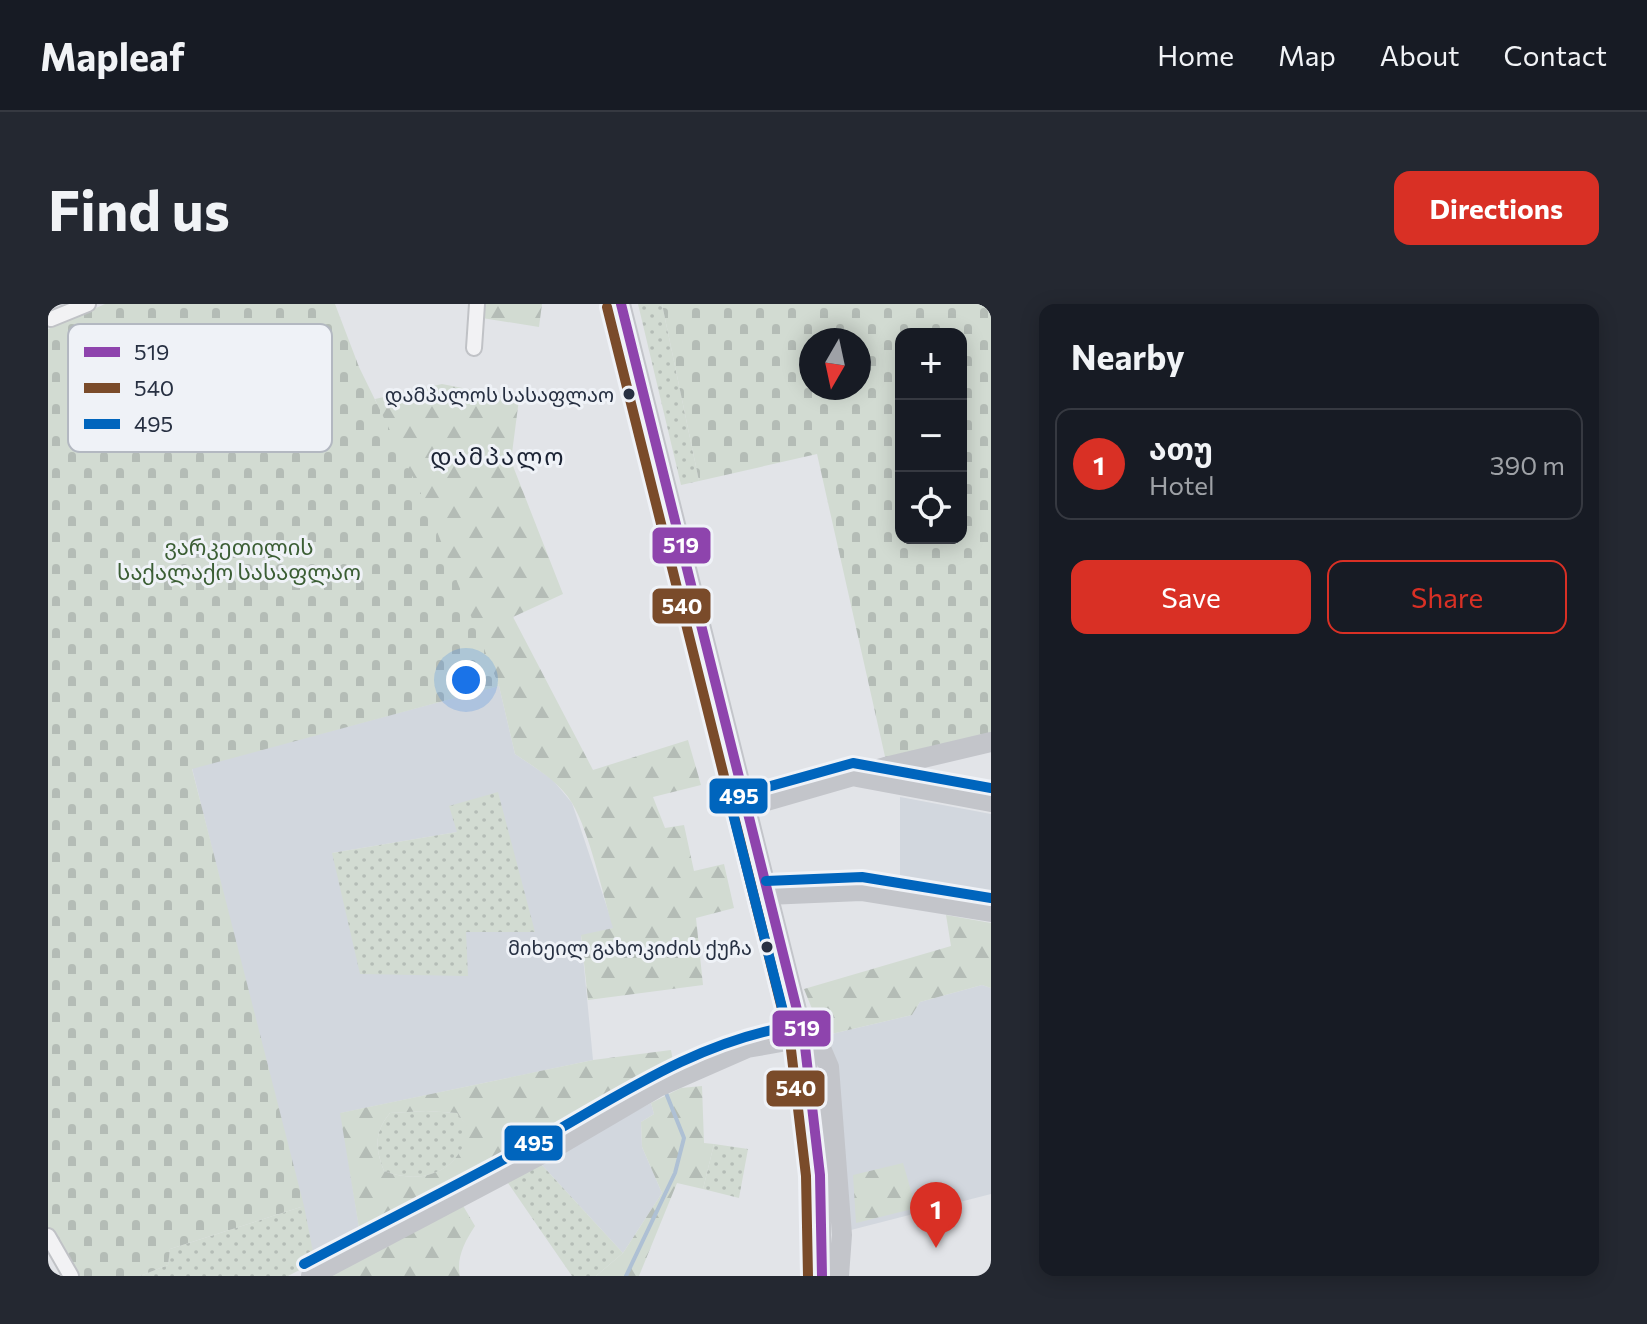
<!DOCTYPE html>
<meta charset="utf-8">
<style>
:root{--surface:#171b24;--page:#242831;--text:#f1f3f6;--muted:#9ea1a6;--line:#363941;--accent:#d93025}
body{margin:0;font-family:Commissioner,"Noto Sans Georgian",sans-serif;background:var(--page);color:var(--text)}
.controls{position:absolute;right:24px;top:24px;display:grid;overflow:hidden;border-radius:16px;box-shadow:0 4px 20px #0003}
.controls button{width:72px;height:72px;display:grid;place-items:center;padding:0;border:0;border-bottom:2px solid var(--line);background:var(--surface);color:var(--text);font:40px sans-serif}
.compass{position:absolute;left:751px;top:24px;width:72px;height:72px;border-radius:50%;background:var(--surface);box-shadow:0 4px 20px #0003;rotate:189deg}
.you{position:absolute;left:418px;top:376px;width:28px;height:28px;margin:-20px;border:6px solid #fff;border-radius:50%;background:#1a73e8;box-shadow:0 0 0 12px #1a73e833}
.badge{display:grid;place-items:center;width:52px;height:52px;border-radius:50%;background:var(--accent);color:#fff;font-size:26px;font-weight:700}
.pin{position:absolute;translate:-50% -66px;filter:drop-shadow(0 2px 4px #0008)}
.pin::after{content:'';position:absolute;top:42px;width:28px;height:24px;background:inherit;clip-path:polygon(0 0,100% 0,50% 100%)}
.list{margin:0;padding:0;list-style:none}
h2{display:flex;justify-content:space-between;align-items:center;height:104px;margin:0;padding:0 32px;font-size:34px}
h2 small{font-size:26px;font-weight:400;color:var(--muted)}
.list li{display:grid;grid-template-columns:52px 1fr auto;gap:24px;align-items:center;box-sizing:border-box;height:112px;margin:0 16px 16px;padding:0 16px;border:2px solid var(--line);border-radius:16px}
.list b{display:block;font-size:30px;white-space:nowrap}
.list p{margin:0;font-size:26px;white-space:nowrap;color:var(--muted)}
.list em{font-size:26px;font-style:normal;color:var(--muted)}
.actions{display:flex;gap:16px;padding:24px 32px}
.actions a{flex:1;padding:18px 0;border:2px solid var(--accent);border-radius:16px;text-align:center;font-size:28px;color:var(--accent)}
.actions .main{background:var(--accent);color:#fff}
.icon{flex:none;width:44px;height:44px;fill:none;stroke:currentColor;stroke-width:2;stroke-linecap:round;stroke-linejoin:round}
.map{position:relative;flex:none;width:943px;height:972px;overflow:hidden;border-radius:16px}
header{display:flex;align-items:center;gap:48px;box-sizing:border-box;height:112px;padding:0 40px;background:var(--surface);border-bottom:2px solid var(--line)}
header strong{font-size:38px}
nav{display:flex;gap:44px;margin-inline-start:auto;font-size:28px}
.intro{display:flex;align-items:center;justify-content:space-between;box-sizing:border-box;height:192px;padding:0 48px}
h1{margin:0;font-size:56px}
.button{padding:20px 36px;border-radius:16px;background:var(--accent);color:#fff;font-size:28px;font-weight:700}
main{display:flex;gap:48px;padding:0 48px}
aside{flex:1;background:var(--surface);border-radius:16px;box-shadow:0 4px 20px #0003}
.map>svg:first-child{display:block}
</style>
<header>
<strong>Mapleaf</strong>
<nav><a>Home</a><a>Map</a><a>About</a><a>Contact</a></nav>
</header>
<div class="intro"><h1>Find us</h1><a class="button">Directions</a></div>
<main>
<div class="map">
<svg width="943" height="972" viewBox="0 0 943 972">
<defs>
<pattern id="grass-dots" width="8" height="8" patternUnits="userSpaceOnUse" patternTransform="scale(2)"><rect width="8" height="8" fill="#d2dbd2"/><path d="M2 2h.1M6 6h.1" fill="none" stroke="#b4bcb6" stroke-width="1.8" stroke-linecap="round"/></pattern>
<pattern id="forest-firs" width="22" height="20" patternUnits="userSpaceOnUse" patternTransform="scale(2)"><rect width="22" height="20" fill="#d2dbd2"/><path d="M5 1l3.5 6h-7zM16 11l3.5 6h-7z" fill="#b4bcb6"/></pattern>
<pattern id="cemetery-stones" width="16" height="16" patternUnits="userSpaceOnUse" patternTransform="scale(2)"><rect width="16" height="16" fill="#d2dbd2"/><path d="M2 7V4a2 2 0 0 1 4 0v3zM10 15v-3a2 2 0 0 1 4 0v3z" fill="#b4bcb6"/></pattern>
</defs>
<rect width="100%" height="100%" fill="#e2e4e8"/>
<path fill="#d2d7de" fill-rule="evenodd" d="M 451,382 L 467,450 L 504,475 L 524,499 L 566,624 L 533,632 L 545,756 L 293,809 L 313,936 L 267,958 L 144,464 ZM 409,528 L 417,628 L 419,672 L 284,549 Z
M 852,493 L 943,510 L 943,596 L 852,577 Z
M 934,681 L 943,684 L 943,890 L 799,927 L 781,742 L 775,732 L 864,711 L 872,698 Z
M 603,799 L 606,810 L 593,818 L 594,843 L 614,889 L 575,949 L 492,859 Z"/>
<path fill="url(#grass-dots)" d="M 590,0 L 614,0 L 651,177 L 633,181 Z
M 450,488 L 487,628 L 418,628 L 420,672 L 312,670 L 284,549 L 409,528 L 401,502 Z
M 378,807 L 409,809 L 421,824 C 414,867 375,882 336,867 C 327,844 326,828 342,809 Z
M 666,840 L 700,845 L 691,894 L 655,885 Z
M 492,859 L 575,949 L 548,972 L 524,972 L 460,879 Z
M 256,902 L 267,958 L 240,972 L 92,972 L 120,961 L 122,945 Z"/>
<path fill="url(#forest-firs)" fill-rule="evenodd" d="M 434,0 L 494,0 L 491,23 L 434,14 Z
M 394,80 L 471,95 L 463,157 L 515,290 L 465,313 L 545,466 L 640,436 L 653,481 L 605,493 L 617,524 L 636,521 L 646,567 L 676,560 L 686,604 L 648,614 L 655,681 L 540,696 L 533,631 L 565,624 C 554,588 542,529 524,499 C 511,477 487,464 467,450 L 451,382 L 327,95 Z
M 898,611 L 943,619 L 943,684 L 934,681 L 872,698 L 864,711 L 775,732 L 756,685 L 903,642 Z
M 623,746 L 627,768 L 313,936 L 292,809 L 545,756 ZM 378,807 L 409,809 L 420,824 C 414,867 375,882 336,867 C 327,845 326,828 342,809 Z
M 654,782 L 656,839 L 666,840 L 655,885 L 629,879 L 591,972 L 548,972 L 575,949 L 614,889 L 594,843 L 593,818 L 606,810 L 603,799 L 633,784 Z
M 855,859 L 868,904 L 808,919 L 805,871 Z
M 414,900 L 427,922 C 417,937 408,954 412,972 L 281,972 Z"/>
<path fill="url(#cemetery-stones)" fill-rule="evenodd" d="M 57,0 L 287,0 L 311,63 L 378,200 L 451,382 L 144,465 L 256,902 L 122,945 L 120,961 L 92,972 L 13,972 L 0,947 L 0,25 Z
M 614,0 L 943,0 L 943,430 L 838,457 L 769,150 L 651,177 ZM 853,30 L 913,30 L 913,234 L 853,234 ZM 763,36 L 811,36 L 811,84 L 763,84 Z"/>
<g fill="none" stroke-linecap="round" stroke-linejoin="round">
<path stroke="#aec0d4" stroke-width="4" d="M 578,972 L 627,869 L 636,834 L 618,789"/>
<defs>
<path id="street" d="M 3,15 L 40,0
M 426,44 L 429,0
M 0,932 L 23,972"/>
</defs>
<use href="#street" stroke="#c0c2c6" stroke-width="18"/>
<use href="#street" stroke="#f2f2f4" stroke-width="14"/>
<path stroke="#c3c5ca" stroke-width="20" d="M 573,0 L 756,734 L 772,871 L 774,972
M 809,473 L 943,498
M 698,503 L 837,463 L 943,438
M 719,591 L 813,587 L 943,608
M 756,734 L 772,742 L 781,763 L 794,931 L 791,972
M 263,972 L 511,841 L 610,783 L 699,744 L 756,734"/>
<defs>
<path id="bus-1" d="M 573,0 L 756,734 L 772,871 L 774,972"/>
<path id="bus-2" d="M 559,3 L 742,737 L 758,872 L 760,972"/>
<path id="bus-3" d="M 718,577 L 814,573 L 943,594
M 256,960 C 339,916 424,874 506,828 C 581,785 653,738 739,723 L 684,506 L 691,491 L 805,459 L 943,484"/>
</defs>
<use href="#bus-1" stroke="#eff2f7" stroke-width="16"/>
<use href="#bus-2" stroke="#eff2f7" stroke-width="16"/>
<use href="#bus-3" stroke="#eff2f7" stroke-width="16"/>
<use href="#bus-1" stroke="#8e44ad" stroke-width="10"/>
<use href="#bus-2" stroke="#7a4b2a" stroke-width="10"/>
<use href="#bus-3" stroke="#0065bd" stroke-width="10"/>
</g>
<g fill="#273042" stroke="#eff2f7" stroke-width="3">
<circle cx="581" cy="90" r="7"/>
<circle cx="719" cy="643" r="7"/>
</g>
<g text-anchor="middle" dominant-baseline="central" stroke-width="6" stroke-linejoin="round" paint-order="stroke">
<g font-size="20" fill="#273042" stroke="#eff2f7" text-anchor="end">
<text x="566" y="90">დამპალოს სასაფლაო</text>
<text x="704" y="643">მიხეილ გახოკიძის ქუჩა</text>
</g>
<g font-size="22" fill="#3b5e34" stroke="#eff2f7">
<text x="191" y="242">ვარკეთილის<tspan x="191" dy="25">საქალაქო სასაფლაო</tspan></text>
</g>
<g font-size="24" letter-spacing="2" fill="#1a2233" stroke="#eff2f7">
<text x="450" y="151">დამპალო</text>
</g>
</g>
<rect x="20" y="20" width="264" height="128" rx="12" fill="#eff2f7" stroke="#b3b8c1" stroke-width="2"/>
<rect x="36" y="43" width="36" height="10" fill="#8e44ad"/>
<rect x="36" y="79" width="36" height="10" fill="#7a4b2a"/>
<rect x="36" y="115" width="36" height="10" fill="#0065bd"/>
<g font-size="22" fill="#273042">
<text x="86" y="56">519</text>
<text x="86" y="92">540</text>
<text x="86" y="128">495</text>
</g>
<g stroke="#eff2f7" stroke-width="3">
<rect x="603" y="222" width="61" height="39" rx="8" fill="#8e44ad"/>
<rect x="603" y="283" width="61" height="38" rx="8" fill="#7a4b2a"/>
<rect x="660" y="473" width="61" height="38" rx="8" fill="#0065bd"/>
<rect x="723" y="705" width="61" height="39" rx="8" fill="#8e44ad"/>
<rect x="717" y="765" width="61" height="39" rx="8" fill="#7a4b2a"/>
<rect x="455" y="820" width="61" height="38" rx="8" fill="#0065bd"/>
</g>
<g font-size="22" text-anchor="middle" font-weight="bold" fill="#fff">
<text x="633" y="249">519</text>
<text x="634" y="310">540</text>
<text x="691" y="500">495</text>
<text x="754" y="732">519</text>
<text x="748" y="792">540</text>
<text x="486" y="847">495</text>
</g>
</svg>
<div class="controls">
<button>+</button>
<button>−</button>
<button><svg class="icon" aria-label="locate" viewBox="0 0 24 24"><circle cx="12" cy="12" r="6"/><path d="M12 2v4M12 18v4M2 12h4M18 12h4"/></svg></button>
</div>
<svg class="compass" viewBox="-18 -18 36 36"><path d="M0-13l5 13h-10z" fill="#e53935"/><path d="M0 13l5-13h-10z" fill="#9ea1a6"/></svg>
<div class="you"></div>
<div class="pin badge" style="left:888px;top:944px">1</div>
</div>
<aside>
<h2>Nearby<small></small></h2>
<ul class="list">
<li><span class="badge">1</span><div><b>ათუ</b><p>Hotel</p></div><em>390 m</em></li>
</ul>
<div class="actions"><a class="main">Save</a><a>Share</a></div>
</aside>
</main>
